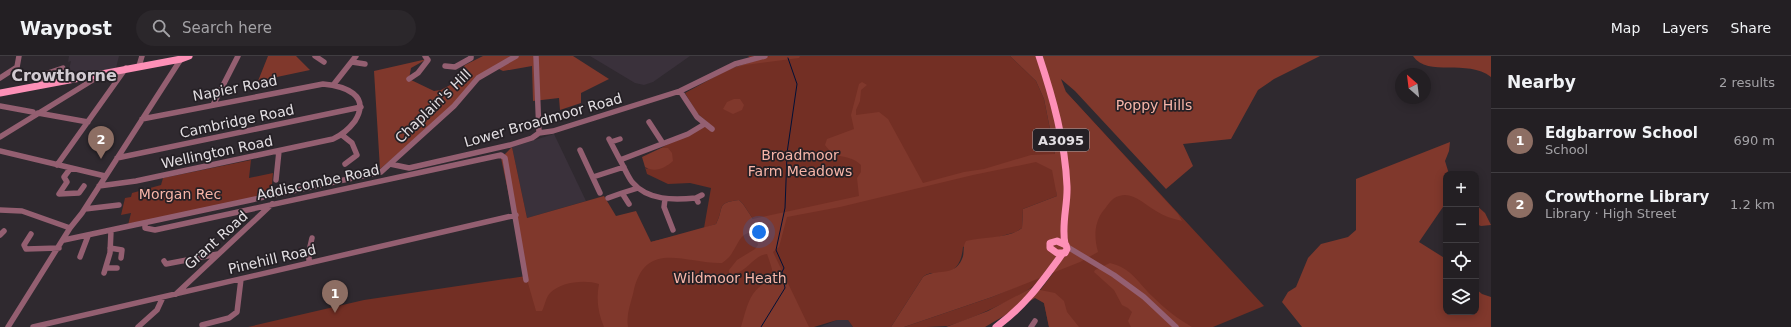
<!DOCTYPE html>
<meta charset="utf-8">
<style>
:root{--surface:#231f23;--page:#2b272b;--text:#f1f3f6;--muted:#a3a2a6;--line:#403d41;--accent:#51d397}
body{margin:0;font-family:"DejaVu Sans",sans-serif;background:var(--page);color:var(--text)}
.controls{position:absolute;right:12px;bottom:12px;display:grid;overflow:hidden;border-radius:8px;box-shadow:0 2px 10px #0003}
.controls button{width:36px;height:36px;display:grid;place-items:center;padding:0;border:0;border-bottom:1px solid var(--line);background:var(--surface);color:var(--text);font:20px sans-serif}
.compass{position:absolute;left:1395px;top:12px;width:36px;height:36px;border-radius:50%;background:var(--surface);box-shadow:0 2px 10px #0003;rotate:332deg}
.you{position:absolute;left:759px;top:176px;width:14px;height:14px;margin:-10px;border:3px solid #fff;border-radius:50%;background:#1a73e8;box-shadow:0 0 0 6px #1a73e833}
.badge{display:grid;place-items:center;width:26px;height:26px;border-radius:50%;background:var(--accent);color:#fff;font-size:13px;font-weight:700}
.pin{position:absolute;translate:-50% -33px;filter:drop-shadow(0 1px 2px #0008)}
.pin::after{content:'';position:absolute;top:21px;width:14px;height:12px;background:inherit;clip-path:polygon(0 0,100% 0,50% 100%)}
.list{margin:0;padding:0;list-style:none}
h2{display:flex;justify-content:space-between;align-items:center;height:52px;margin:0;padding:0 16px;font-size:17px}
h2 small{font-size:13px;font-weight:400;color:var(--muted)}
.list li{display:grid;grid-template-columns:26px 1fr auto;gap:12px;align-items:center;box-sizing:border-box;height:64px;padding:0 16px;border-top:1px solid var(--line)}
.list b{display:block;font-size:15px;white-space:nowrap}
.list p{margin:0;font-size:13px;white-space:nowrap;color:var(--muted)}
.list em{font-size:13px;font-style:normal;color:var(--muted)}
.icon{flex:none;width:22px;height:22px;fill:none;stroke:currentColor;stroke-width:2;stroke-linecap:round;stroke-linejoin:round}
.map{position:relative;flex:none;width:1491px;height:271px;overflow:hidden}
header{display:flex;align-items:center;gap:24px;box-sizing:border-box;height:56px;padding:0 20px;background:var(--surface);border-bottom:1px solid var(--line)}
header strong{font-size:19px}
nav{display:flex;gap:22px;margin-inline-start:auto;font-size:14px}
.search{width:280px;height:36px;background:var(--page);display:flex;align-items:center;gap:10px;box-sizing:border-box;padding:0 14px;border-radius:22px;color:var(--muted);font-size:15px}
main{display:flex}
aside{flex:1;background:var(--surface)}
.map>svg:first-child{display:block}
</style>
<header>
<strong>Waypost</strong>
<div class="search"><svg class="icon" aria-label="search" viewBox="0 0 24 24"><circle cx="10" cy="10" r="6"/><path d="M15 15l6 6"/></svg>Search here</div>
<nav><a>Map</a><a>Layers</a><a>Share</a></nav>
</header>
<main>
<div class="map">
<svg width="1491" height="271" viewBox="0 0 1491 271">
<rect width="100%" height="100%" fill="#2f292f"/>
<path fill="#3a313b" d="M 69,0 L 119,0 L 116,12 L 67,22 L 71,5 L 68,6 Z
M 590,0 L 690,0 L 653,26 L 644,29 L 635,27 Z
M 554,78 L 586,145 L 527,162 L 512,91 Z
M 837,264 L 848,264 L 853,271 L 820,271 Z"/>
<path fill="#732f24" d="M 748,0 L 1010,0 L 1036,25 L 1044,43 L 1055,98 L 1050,108 L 1055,120 L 1057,140 L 1023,153 L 1022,172 L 1016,176 L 963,191 C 962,203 958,215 944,217 C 935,218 931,215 923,221 L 891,271 L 853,271 L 848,264 L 837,264 L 814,271 L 248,271 L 364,244 L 526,220 L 654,185 L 753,163 L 743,148 L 739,144 C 715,147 725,151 716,168 L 704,172 L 711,132 L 690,127 L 668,128 L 647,118 L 645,111 L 647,113 L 668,92 L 661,92 L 707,66 L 697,57 L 685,37 L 727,14 L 754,5 Z
M 1066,36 L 1264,250 L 1213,271 L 1049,271 L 1044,247 L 1035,241 L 1053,217 Z
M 251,104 L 249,122 L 273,117 L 271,139 L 128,169 L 131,157 L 121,159 L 125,142 L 131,141 L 132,137 L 161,129 L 163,122 Z
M 1043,221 C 1035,236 966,265 948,270 C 937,271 916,271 904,271 L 992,241 L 1032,224 Z"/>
<path fill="#80382c" d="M 268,0 L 296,0 L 310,14 L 258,25 Z
M 483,0 L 573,0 L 609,23 L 581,37 L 581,47 L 560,54 L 559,42 L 533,45 L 532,10 L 503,15 L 497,12 L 478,22 L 454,50 L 380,113 L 374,15 L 427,3 L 411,12 L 409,23 L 434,35 L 441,34 L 452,28 L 465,9 Z
M 770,0 L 800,0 L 799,2 L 745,9 L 727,14 Z
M 1010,0 L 1320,0 L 1274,23 L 1258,34 L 1231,83 L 1183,88 L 1193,110 L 1166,133 L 1075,35 L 1061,23 L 1066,36 L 1178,158 L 1182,165 C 1173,163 1164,160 1156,155 C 1142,147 1130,132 1113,143 C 1109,146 1106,152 1103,155 C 1094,167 1094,182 1098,196 L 1080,206 L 992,241 L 904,271 L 891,271 L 923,221 C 935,212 954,222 962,203 C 965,197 962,191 966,185 C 984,180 1008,183 1022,172 L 1023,153 L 1057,140 L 1052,114 L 1036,106 L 973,119 L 840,151 L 787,161 L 779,191 L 773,196 L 809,271 L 741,271 C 744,261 747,247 753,238 C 768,217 780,233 767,198 C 753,199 746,219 729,218 L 729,214 L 737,204 L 755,193 L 758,189 L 755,176 C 740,176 739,187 732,197 C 730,201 726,204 722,207 C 685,208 644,182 633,238 C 630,249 626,260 628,271 L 604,271 C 598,257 596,243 599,228 C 585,223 560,226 550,237 C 546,241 545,249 542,255 L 536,255 L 526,220 L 501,102 L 512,91 L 527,162 L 604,140 L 616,160 L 636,155 L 651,186 L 716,168 C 725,151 715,147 739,144 L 743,148 L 753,163 L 859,140 L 857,122 L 861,116 L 861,109 C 849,97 836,105 825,89 L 827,83 L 854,73 L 851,59 L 859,28 L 862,26 L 867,29 L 861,34 L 860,45 L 856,54 L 856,59 L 879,56 L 888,63 L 923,127 L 964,116 L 984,113 L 1031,99 L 1055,98 L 1044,43 L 1036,25 Z
M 1413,0 L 1491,0 L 1491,21 C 1467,2 1428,22 1413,0 Z
M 734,43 L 740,43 L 744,49 L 742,54 L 733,58 L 723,53 L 727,46 Z
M 1450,86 L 1449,95 L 1445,105 L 1449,118 L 1446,118 L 1446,152 L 1443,151 L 1419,186 L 1446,203 L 1446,256 L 1476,256 L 1476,233 L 1482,238 L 1491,241 L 1491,271 L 1302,271 L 1282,246 L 1288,236 L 1296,231 L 1308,202 L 1321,188 L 1348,181 L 1356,174 L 1356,123 Z
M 661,92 L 668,92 L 672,97 L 673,105 C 665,112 655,117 645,111 L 642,101 Z
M 1476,149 L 1485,157 L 1491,169 L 1481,170 L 1476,168 Z
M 1110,207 C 1133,213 1137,226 1153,241 C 1164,252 1178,263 1192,271 L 1131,271 L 1128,265 L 1132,256 L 1128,252 L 1122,249 L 1114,234 L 1094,216 L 1095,214 Z
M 1039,228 L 1035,233 L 1055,237 L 1064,245 L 1067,256 L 1079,271 L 1049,271 L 1044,247 L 1035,242 L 985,271 L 946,271 L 988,255 Z"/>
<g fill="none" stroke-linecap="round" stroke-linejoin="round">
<path stroke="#001036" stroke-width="1" d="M 787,97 L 797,28 L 788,2
M 761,271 L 785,232 L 782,216 L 784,212 L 776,194 L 785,152 L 787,99"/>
<path stroke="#945f71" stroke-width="5.5" d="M 315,0 L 324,6
M 536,0 L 539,77
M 352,6 L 365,8
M 139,10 L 142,0
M 445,10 L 455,11 L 471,2 L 471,0
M 0,22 L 17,11 L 19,0
M 409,23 L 418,17 L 428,4 L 425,0
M 40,28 L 48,17 L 63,12
M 334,28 L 356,0
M 680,35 L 697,61 L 712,73
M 213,49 L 238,0
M 0,50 L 33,56
M 38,57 L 88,66
M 649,66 L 662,86
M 342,79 L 352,87 L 357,99 L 345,108
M 0,81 L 96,22 L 98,18
M 609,83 L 620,104
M 611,86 L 620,83
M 580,94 L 600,137
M 0,95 L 105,120
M 117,102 L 361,51
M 390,108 L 409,112 L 510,89 L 532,82 L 539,77 L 553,75 L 680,35 L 735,8 L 765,0
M 57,109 L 126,12
M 70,113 L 64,121 L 67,126 L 59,138 L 79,137 L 84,130
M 593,121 L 624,111
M 276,124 L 279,95
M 99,130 L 136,125 L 333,83 C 342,79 349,73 355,65 C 371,39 345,30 323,28 L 142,63
M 608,142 L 622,137
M 696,142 L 702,139
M 665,143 L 664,151 L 673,174
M 698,146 L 696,142 C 674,144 648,145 632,126 C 627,119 624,111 620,104 L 688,78 L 703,69
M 629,148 L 622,137 L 638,132
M 85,153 L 119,149
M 0,154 L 22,155 L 70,172
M 145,168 L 145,172 L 155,174 L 501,99 L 505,102 L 526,224
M 31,178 L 24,189 L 26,193 L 59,192
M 0,179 L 4,175
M 64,184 L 381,116 L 454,50 L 478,22 L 516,0
M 1066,190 L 1114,219 L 1144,241 L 1176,271
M 110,192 L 122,194 L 121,202
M 80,201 L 88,180
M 164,205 L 166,208 L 218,198
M 309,207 L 309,195 L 312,182
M 107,212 L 117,212
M 104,217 L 110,197 L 111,175
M 176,238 L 272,148
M 202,269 L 229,262 L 237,256 L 241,223
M 8,271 L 70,172 L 82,157 L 181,3
M 33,271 L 516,159
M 138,271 L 157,254 L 163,241
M 1031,271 L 1035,265"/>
<path stroke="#fd90b7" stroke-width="7" d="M 1039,0 C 1053,42 1065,85 1067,130 C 1068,149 1061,168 1065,188
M 0,37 L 181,3 L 189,0
M 1057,185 L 1066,189 L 1067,193 L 1065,197 L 1057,197 L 1050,192 L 1050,187 Z
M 996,271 C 1026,249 1041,227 1063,197"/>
</g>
<g text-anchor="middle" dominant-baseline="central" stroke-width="3.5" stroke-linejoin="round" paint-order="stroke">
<rect fill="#252025" stroke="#aaa6aa" stroke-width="1" x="1033" y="73" width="56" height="22" rx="3"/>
<g font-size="13" font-weight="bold" fill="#e3dfe3">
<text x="1061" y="84">A3095</text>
</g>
<g font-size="14" fill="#e3dfe3" stroke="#252025">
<text transform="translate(235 32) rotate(-11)">Napier Road</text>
<text transform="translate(433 50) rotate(-44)">Chaplain's Hill</text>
<text transform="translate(543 64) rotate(-16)">Lower Broadmoor Road</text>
<text transform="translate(237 65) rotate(-12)">Cambridge Road</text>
<text transform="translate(217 96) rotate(-12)">Wellington Road</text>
<text transform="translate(318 126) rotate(-12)">Addiscombe Road</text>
<text transform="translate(216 184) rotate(-42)">Grant Road</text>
<text transform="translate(272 203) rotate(-13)">Pinehill Road</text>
</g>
<g font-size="14" fill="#f7b5a8" stroke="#252025">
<text x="1154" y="49">Poppy Hills</text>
<text x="800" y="99">Broadmoor<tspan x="800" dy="16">Farm Meadows</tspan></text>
<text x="180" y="138">Morgan Rec</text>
<text x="730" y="222">Wildmoor Heath</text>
</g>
<g font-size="16" font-weight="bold" fill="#d2cbd2" stroke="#252025">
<text x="64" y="19">Crowthorne</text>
</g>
</g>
</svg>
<div class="controls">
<button>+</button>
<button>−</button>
<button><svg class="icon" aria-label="locate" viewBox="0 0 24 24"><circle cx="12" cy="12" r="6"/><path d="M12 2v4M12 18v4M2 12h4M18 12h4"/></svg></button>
<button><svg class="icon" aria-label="layers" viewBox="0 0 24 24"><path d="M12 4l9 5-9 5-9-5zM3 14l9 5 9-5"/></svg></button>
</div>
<svg class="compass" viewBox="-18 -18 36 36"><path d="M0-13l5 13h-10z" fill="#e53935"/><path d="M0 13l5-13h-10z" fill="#a3a2a6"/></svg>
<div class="you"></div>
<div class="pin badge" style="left:335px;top:257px;background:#8d6e63">1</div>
<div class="pin badge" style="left:101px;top:103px;background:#8d6e63">2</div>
</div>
<aside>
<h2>Nearby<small>2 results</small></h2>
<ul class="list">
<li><span class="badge" style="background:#8d6e63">1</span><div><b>Edgbarrow School</b><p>School</p></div><em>690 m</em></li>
<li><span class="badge" style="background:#8d6e63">2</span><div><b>Crowthorne Library</b><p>Library · High Street</p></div><em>1.2 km</em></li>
</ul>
</aside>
</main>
